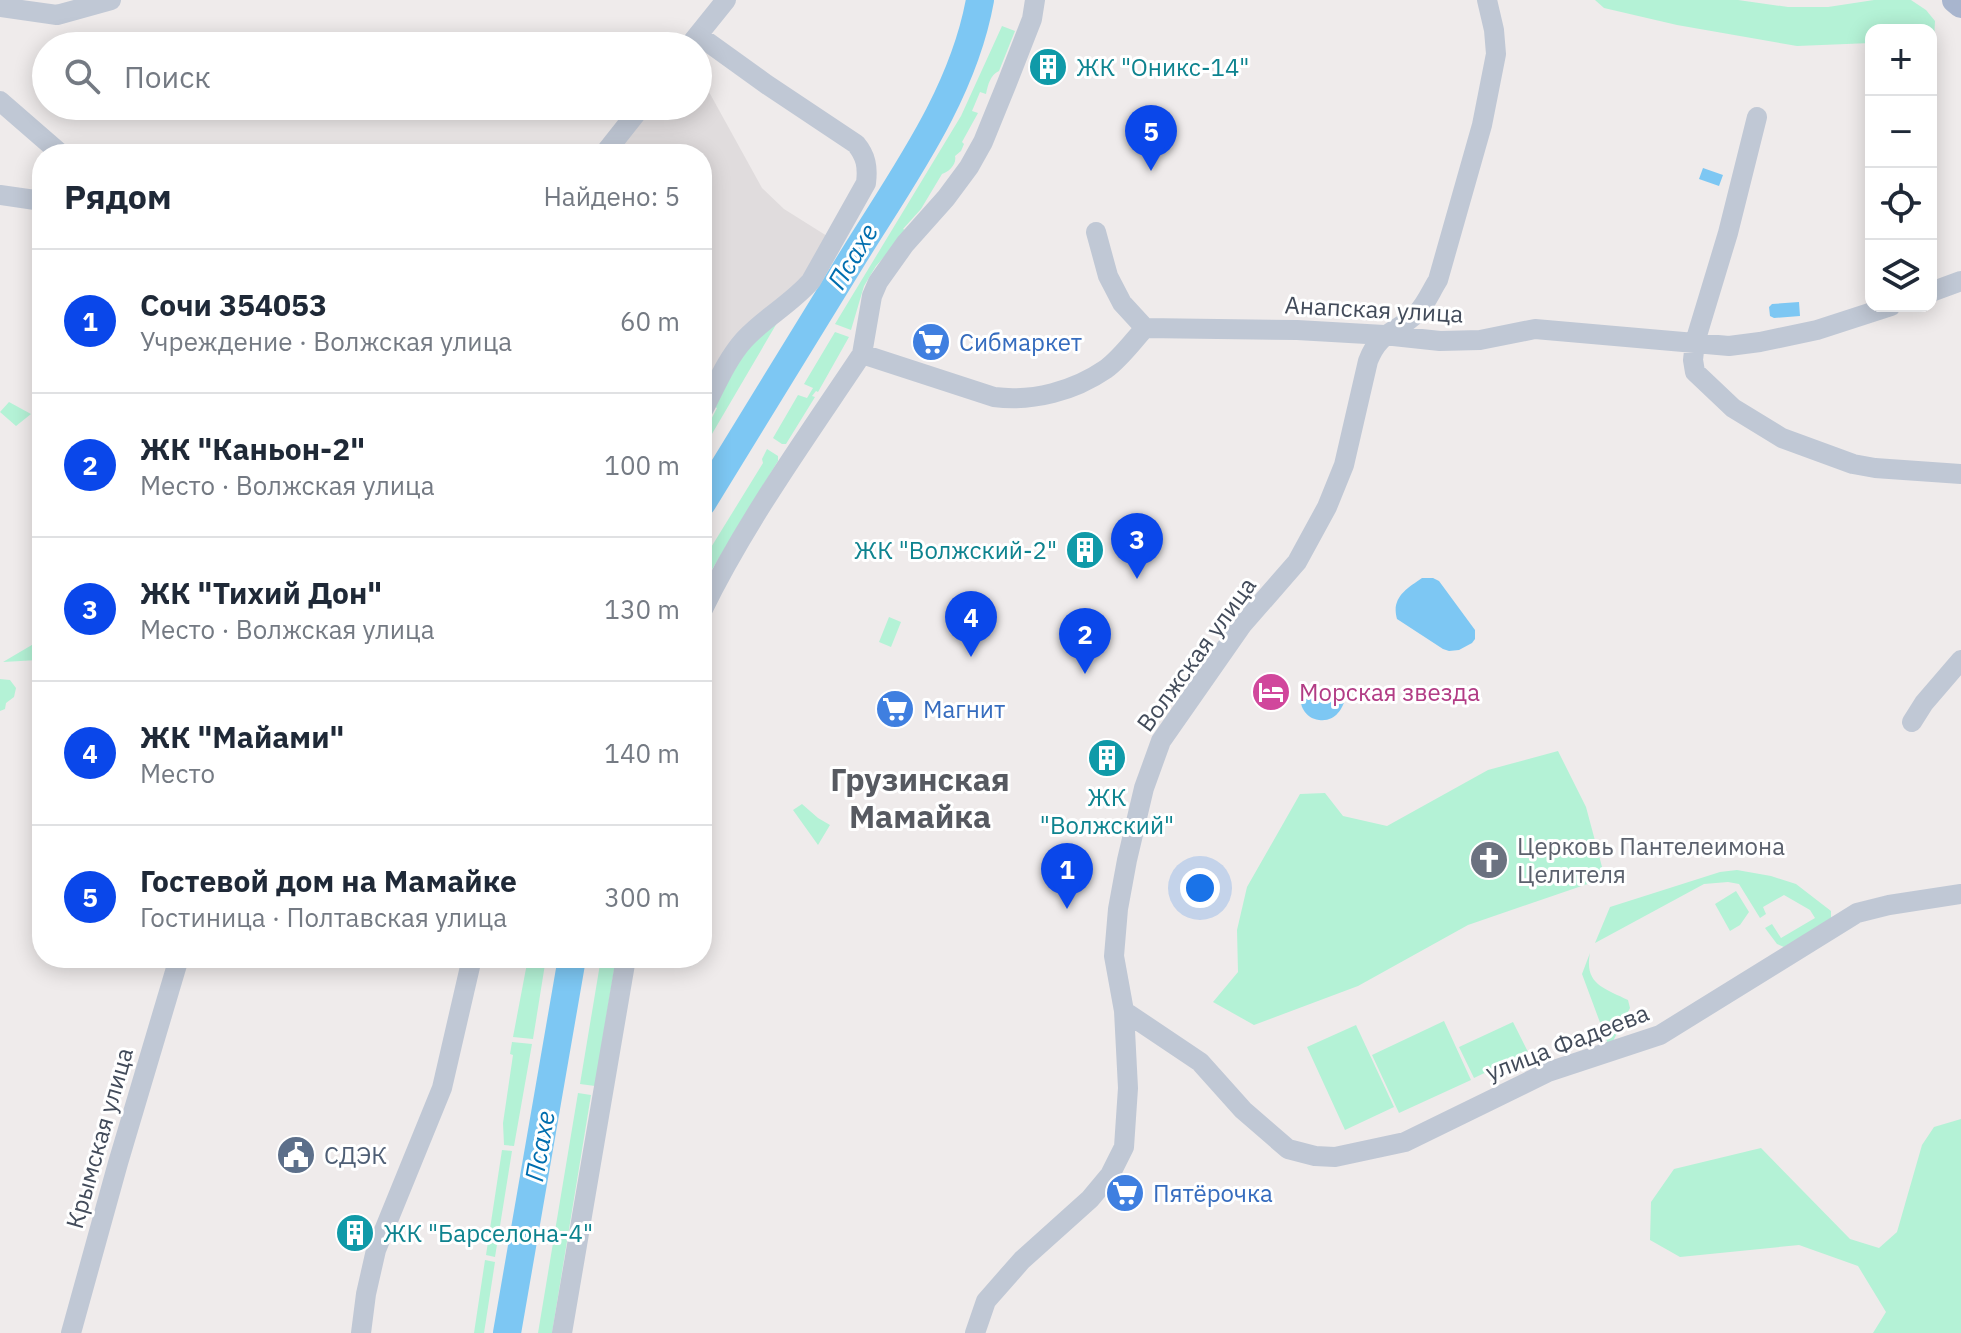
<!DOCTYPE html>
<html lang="ru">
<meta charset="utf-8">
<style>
:root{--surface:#fff;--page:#f6f6f7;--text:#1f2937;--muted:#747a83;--line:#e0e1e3;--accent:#0a47ea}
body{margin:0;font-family:"IBM Plex Sans",sans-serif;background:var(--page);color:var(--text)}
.controls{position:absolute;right:24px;top:24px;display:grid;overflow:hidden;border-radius:16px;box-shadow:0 4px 20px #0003}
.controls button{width:72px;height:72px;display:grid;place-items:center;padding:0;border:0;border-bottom:2px solid var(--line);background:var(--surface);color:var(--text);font:40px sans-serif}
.you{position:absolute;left:1200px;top:888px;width:28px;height:28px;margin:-20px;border:6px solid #fff;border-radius:50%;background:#1a73e8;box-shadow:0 0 0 12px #1a73e833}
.badge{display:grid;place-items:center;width:52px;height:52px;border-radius:50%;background:var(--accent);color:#fff;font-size:26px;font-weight:700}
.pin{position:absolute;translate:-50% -66px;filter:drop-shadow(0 2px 4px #0008)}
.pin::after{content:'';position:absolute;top:42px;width:28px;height:24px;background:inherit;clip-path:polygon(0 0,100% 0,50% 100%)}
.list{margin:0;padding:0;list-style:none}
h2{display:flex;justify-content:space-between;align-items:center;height:104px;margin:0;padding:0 32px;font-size:34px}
h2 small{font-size:26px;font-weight:400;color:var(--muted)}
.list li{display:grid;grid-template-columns:52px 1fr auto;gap:24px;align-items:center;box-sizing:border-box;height:144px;padding:0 32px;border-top:2px solid var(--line)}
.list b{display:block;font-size:30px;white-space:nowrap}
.list p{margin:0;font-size:26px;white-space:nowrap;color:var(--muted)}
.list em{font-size:26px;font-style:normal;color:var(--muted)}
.icon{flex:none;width:44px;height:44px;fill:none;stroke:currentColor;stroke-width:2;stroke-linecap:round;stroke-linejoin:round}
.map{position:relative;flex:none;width:1961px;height:1333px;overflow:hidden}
.search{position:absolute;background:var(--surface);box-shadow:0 4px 20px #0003;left:32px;top:32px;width:680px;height:88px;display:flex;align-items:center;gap:20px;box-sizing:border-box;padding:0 28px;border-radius:44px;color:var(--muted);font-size:30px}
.panel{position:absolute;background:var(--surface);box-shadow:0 4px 20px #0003;left:32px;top:144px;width:680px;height:824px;border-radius:32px}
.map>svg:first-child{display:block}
</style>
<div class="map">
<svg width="1961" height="1333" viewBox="0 0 1961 1333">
<rect width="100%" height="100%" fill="#efebeb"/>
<path fill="#e0dcdd" d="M 698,72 L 762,188 L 784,209 L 827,236 L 801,283 L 702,397 L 702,154 L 614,154 L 650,106 L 698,106 Z"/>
<path fill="#b4f2d6" d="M 1595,0 L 1738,0 L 1788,7 L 1828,7 L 1874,0 L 1911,0 L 1926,10 L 1935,21 L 1934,40 L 1931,40 L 1931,30 L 1871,30 L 1871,43 L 1797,46 L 1677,25 L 1604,8 Z
M 1002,26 L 1015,31 L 999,71 C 990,75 988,85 986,94 L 980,92 L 972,111 L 978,113 L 962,142 L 964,144 L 961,151 L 955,156 C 957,164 949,172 942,174 L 921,209 L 903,229 L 907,231 L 876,266 L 864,286 L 851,330 L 835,324 L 961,116 Z
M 784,311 L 709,439 L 711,440 L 702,455 L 702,437 L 717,408 L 711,405 L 746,346 Z
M 835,332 L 849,337 L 818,392 L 816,391 L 812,396 L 815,397 L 786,444 L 782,444 L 773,438 L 798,395 L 807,398 L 813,388 L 804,384 Z
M 9,402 L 31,414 L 16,426 L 0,412 Z
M 767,449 L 778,456 L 778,461 L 702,586 L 702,580 L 705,574 L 702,572 L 702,562 L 763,463 L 762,459 Z
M 889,617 L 901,622 L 891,647 L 879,642 Z
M 42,639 L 42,656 L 38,660 L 3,662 Z
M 0,679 L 10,680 L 16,688 L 14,697 L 6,703 L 5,709 L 0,711 Z
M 1558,751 L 1586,807 L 1605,878 L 1468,925 L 1358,986 L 1254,1025 L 1213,1002 L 1238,972 L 1237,930 L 1247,887 L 1300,794 L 1325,793 L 1343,816 L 1387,826 L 1488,770 Z
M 802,804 L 818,818 L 830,825 L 818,845 L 793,810 Z
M 1737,870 L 1771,876 L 1796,884 L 1831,911 L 1831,923 L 1784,947 L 1777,944 L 1765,928 L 1772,924 L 1781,938 L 1815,918 L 1810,910 L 1784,895 L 1763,907 L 1766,914 L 1760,918 L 1739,884 L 1728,882 L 1704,884 L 1595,943 L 1610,907 L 1720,872 Z
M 1736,891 L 1749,912 L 1740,925 L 1730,931 L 1715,904 Z
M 1590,953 C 1584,984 1604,988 1628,1000 L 1630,1008 L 1611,1045 L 1608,1044 L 1582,974 Z
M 528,958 L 546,958 L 533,1039 L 513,1037 Z
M 601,958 L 616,958 L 595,1086 L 580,1084 Z
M 1444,1021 L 1471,1080 L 1399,1113 L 1372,1055 Z
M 1513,1022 L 1528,1052 L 1474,1078 L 1459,1047 Z
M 1356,1025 L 1394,1107 L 1345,1130 L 1307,1047 Z
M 512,1042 L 532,1044 L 514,1146 L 504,1145 L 503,1123 L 513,1055 L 510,1054 Z
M 578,1093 L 591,1095 L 552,1333 L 538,1333 Z
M 1961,1119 L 1961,1333 L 1873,1333 L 1886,1312 L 1858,1266 L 1799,1245 L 1680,1257 L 1650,1240 L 1651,1202 L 1674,1169 L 1761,1148 L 1850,1239 L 1879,1248 L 1897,1232 L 1922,1145 L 1934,1127 Z
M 502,1150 L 512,1151 L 495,1257 L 486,1255 Z
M 485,1260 L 495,1262 L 484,1333 L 474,1333 Z"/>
<path fill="#7dc7f3" d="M 1703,168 L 1723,175 L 1719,186 L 1699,179 Z
M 1799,302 L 1800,316 L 1774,318 L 1770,316 L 1769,307 L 1772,304 Z
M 1422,578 L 1433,578 L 1439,581 L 1475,630 L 1475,639 L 1472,643 L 1459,650 L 1449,651 L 1443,649 L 1397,619 C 1391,598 1406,589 1422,578 Z
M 1300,697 L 1300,696 L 1346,697 C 1342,710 1335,722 1319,720 C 1312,719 1307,716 1303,709 C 1301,706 1301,701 1300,697 Z"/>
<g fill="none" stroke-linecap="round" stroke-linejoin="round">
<path stroke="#7dc7f3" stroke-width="28" d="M 702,503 C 753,420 804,337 855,254 C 904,175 963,94 980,0
M 507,1333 L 572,958"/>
<path stroke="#c0c8d5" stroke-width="20" d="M 0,7 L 57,15 L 111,0
M 698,35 L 766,84 L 856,144 C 866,156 868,167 866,183 L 811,281 C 791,304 764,318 744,340 C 726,360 715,388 702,412
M 689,46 L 726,0
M 0,101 L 61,154
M 1757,117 L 1728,233 L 1695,342 L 1693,360 L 1695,372 L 1733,408 L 1782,438 L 1853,464 L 1875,468 L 1961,474
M 604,154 L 642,106
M 0,195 L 42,201
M 1096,232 L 1108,276 L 1122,303 L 1145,328
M 1931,292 L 1961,281
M 1145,328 L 1297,330 L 1384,335 L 1440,341 L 1480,340 L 1535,329 L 1729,346 L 1760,342 L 1817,330 L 1891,306
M 862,354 L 872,296 L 878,282 L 905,244 L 946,198 L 969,167 L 983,142 L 1007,83 L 1032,19 L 1035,0
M 702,611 C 746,521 806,438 862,354 L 994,397 C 1033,402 1074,391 1106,369 C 1121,358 1133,341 1145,328
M 1912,722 L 1924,703 L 1961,660
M 1124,1011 L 1200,1062 L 1243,1110 L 1288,1149 L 1315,1156 L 1335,1157 L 1405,1142 L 1548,1072 L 1660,1035 L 1857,913 L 1889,905 L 1961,894
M 71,1333 L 118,1163 L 179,958
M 361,1333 L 366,1294 L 376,1250 L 442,1088 L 472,958
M 562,1333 L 626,958
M 975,1333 L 986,1301 L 1022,1260 L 1090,1199 L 1110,1175 L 1124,1147 L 1128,1088 L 1124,1011 L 1114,956 L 1118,909 L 1127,860 L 1144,788 L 1161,741 L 1242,625 L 1297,562 L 1327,507 L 1344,465 L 1368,361 C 1380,330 1397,333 1417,313 C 1426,304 1431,291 1438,280 L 1482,125 L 1496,54 L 1494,30 L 1487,0"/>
<path stroke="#a8b5ce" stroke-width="26" d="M 1955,0 L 1961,5"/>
</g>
<defs>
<symbol id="building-disc" viewBox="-11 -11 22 22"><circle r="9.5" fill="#0f9aa8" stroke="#fff"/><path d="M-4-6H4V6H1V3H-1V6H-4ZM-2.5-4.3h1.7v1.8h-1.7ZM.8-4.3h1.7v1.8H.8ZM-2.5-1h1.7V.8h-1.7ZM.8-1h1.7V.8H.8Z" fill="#fff"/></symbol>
<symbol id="supermarket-disc" viewBox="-11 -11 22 22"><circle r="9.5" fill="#3f7fe0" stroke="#fff"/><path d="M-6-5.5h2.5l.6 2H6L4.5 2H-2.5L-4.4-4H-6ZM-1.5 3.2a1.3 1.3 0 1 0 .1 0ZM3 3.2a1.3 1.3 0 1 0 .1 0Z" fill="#fff"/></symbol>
<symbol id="hotel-disc" viewBox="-11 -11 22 22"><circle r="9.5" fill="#d1479c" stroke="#fff"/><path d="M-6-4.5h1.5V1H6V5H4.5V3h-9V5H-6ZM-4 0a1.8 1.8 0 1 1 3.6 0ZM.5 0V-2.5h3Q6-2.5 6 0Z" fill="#fff"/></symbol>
<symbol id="church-disc" viewBox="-11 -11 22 22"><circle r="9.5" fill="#6b7280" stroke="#fff"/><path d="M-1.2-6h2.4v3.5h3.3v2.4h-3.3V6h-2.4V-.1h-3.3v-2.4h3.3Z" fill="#fff"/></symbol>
<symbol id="civic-disc" viewBox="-11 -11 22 22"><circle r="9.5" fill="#5c6f8a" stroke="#fff"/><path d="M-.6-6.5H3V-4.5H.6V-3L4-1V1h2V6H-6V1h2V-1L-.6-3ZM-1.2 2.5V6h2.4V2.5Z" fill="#fff"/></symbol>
</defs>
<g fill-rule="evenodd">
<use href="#building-disc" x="1026" y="45" width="44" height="44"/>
<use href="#supermarket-disc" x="909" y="320" width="44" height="44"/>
<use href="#building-disc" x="1063" y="528" width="44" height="44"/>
<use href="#hotel-disc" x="1249" y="670" width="44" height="44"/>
<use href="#supermarket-disc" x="873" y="687" width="44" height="44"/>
<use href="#building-disc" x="1085" y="736" width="44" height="44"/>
<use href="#church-disc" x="1467" y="838" width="44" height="44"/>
<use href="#civic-disc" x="274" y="1133" width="44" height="44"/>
<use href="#supermarket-disc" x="1103" y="1171" width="44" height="44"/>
<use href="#building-disc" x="333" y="1211" width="44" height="44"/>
</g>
<g text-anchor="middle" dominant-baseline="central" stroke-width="6" stroke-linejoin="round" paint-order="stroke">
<g font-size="24" fill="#0d838f" stroke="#fff" text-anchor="start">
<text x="1076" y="67">ЖК "Оникс-14"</text>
<text x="1057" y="550" text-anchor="end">ЖК "Волжский-2"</text>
<text x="1107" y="797" text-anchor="middle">ЖК<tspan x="1107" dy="28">"Волжский"</tspan></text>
<text x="383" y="1233">ЖК "Барселона-4"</text>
</g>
<g font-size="24" fill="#424b5a" stroke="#fff">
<text transform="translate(1374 309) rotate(3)">Анапская улица</text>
<text transform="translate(1196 654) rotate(-54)">Волжская улица</text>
<text transform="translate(1567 1042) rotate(-21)">улица Фадеева</text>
<text transform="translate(99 1138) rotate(-74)">Крымская улица</text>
</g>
<g font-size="24" fill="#366cbe" stroke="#fff" text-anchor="start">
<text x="959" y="342">Сибмаркет</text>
<text x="923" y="709">Магнит</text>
<text x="1153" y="1193">Пятёрочка</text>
</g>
<g font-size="24" fill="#b23c85" stroke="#fff" text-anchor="start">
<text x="1299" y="692">Морская звезда</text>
</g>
<g font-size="24" fill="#5b616d" stroke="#fff" text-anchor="start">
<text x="1517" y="846">Церковь Пантелеимона<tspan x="1517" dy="28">Целителя</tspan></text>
</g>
<g font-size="24" fill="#4e5e75" stroke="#fff" text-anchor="start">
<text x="324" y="1155">СДЭК</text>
</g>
<g font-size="26" font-style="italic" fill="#006eaf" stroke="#fff">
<text transform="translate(852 256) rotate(-59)">Псахе</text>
<text transform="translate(539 1146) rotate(-80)">Псахе</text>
</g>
<g font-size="32" font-weight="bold" fill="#575a61" stroke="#fff">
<text x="920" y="779">Грузинская<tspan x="920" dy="37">Мамайка</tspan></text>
</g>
</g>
</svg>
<div class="controls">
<button>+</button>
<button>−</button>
<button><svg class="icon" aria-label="locate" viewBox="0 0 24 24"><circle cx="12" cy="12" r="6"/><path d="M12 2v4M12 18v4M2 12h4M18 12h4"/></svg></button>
<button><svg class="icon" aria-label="layers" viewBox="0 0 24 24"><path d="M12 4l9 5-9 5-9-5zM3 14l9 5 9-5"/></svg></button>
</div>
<div class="you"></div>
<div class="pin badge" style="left:1067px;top:909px">1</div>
<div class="pin badge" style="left:1085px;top:674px">2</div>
<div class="pin badge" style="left:1137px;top:579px">3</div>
<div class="pin badge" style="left:971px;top:657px">4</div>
<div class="pin badge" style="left:1151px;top:171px">5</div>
<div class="search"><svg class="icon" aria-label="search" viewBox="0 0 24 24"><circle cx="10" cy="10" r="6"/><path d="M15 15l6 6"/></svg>Поиск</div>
<section class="panel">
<h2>Рядом<small>Найдено: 5</small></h2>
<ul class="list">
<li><span class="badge">1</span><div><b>Сочи 354053</b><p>Учреждение · Волжская улица</p></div><em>60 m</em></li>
<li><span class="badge">2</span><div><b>ЖК &quot;Каньон-2&quot;</b><p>Место · Волжская улица</p></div><em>100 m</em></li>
<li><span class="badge">3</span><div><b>ЖК &quot;Тихий Дон&quot;</b><p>Место · Волжская улица</p></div><em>130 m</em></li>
<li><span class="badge">4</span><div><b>ЖК &quot;Майами&quot;</b><p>Место</p></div><em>140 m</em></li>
<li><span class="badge">5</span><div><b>Гостевой дом на Мамайке</b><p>Гостиница · Полтавская улица</p></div><em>300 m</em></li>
</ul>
</section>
</div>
